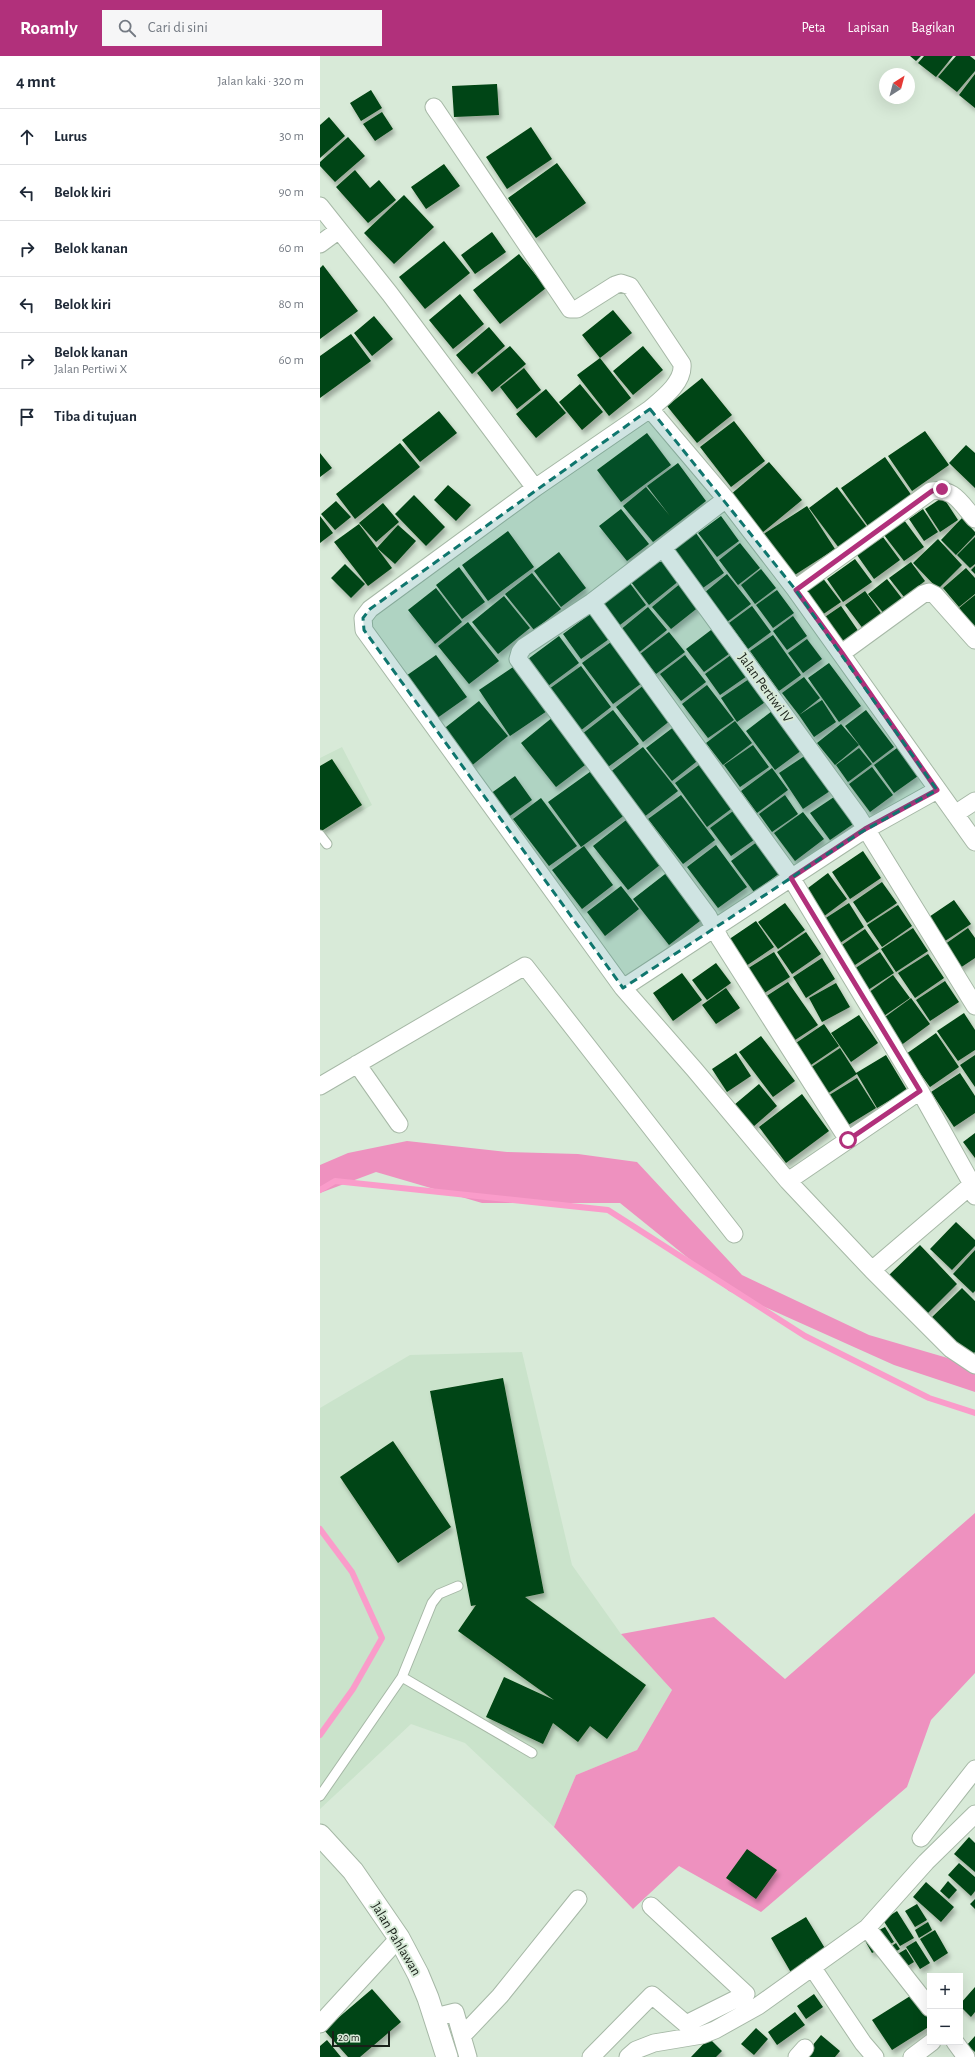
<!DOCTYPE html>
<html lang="id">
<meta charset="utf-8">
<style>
:root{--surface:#fff;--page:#f6f6f7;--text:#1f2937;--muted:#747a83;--line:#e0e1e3;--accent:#b1307b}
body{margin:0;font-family:"Alegreya Sans",sans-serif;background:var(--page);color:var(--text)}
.controls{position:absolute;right:12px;bottom:12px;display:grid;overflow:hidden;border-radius:0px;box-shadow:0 4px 16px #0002}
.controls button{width:36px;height:36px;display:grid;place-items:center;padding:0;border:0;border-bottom:1px solid var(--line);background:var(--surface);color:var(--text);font:20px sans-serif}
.compass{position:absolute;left:559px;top:12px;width:36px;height:36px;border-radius:50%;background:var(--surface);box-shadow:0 4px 16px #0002;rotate:36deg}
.scale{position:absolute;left:12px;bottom:10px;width:58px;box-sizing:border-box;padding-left:4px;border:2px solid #192019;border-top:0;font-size:11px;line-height:14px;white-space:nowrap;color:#192019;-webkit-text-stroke:3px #d8ead8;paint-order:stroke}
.stop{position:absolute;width:12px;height:12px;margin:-9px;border:3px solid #b1307b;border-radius:50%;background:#fff}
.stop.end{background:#b1307b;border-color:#fff;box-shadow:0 1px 4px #0008}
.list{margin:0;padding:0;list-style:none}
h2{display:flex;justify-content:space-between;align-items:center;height:52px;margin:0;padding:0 16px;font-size:17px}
h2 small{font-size:13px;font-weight:400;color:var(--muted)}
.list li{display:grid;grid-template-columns:26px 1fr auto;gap:12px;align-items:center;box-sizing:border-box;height:56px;padding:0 16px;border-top:1px solid var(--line)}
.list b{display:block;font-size:15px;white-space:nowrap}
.list p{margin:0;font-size:13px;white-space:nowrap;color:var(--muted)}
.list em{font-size:13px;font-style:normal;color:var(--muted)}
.icon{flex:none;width:22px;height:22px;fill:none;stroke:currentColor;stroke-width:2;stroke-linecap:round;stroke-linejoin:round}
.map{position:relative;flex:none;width:655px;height:2001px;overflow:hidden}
header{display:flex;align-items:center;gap:24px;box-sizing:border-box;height:56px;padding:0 20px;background:var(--accent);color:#fff}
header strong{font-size:19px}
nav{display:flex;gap:22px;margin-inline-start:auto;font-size:14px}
.search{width:280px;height:36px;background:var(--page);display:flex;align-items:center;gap:10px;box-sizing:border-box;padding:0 14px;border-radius:0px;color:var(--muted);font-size:15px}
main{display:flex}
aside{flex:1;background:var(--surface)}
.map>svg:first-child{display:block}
</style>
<header>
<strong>Roamly</strong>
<div class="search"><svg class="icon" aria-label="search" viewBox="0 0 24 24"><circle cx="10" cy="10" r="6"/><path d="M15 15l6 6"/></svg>Cari di sini</div>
<nav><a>Peta</a><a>Lapisan</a><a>Bagikan</a></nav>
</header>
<main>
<aside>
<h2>4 mnt<small>Jalan kaki · 320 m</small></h2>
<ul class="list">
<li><svg class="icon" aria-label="ahead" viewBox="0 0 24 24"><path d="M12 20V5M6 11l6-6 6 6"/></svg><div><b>Lurus</b></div><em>30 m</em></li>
<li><svg class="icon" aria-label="left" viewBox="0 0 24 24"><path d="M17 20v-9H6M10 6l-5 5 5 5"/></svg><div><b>Belok kiri</b></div><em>90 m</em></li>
<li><svg class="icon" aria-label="right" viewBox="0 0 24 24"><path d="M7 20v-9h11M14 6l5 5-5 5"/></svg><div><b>Belok kanan</b></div><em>60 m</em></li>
<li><svg class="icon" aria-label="left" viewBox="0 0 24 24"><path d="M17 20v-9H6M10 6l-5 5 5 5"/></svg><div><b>Belok kiri</b></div><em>80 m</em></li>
<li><svg class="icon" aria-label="right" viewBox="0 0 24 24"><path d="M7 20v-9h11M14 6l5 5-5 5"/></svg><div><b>Belok kanan</b><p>Jalan Pertiwi X</p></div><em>60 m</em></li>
<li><svg class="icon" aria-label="arrive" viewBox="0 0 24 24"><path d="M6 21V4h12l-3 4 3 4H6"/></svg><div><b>Tiba di tujuan</b></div></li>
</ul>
</aside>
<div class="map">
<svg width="655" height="2001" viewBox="0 0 655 2001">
<defs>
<filter id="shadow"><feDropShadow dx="2.5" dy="4.5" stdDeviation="2" flood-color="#0004"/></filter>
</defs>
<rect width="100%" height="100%" fill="#d8ead8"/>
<path fill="#cae3cb" d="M 22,691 L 52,749 L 0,779 L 0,702 Z
M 202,1296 L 252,1509 L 301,1578 L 352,1634 L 317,1694 L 256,1719 L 234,1771 L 145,1687 L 91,1668 L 0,1753 L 0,1352 L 90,1299 Z"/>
<path fill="#ee91bf" d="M 87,1085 L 187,1096 L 258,1098 L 317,1106 L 422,1219 L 549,1279 L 655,1310 L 655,1336 L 574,1309 L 409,1235 L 300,1147 L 162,1147 L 56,1116 L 0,1137 L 0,1109 L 28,1097 Z
M 655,1457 L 655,1617 L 611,1664 L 587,1731 L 441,1856 L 359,1810 L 313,1853 L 234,1771 L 256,1719 L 317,1694 L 352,1634 L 301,1578 L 394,1561 L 465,1623 Z"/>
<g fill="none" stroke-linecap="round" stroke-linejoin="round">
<path stroke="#fa9cca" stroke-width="6" d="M 0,1134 L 15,1125 L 288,1154 L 485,1280 L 609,1342 L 655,1357
M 0,1473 L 32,1516 L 62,1582 L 33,1633 L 0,1679"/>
</g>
<path fill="#044412" filter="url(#shadow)" d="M 590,0 L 601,0 L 596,5 Z
M 604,0 L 633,0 L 616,21 L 598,7 Z
M 636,0 L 650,0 L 655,4 L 655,15 L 637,36 L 618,21 Z
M 655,18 L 655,52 L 639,39 Z
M 177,28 L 179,59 L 134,61 L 132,30 Z
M 51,34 L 62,52 L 41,65 L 30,47 Z
M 62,56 L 73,73 L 55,85 L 43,68 Z
M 9,61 L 25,80 L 0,102 L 0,69 Z
M 211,71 L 232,103 L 187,133 L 166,101 Z
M 28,81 L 45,100 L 15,126 L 0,110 L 0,106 Z
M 237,107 L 266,147 L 216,182 L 188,142 Z
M 124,108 L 140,130 L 106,153 L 91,131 Z
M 35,114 L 50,132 L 59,124 L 76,144 L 48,167 L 16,131 Z
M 84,139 L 114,171 L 74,208 L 44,177 Z
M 172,176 L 186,196 L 155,218 L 141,199 Z
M 124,185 L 150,217 L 105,253 L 79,221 Z
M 199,198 L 226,232 L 180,268 L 153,234 Z
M 3,209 L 38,255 L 0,283 L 0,212 Z
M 140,238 L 164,268 L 133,293 L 109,264 Z
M 293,254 L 312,277 L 280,302 L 262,279 Z
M 54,260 L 73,283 L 52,300 L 34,277 Z
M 169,271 L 185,290 L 152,318 L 136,299 Z
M 31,278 L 51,305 L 0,342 L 0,300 Z
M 190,290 L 206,308 L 172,336 L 157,317 Z
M 323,290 L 343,314 L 313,339 L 293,315 Z
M 280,302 L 311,342 L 289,360 L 257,319 Z
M 204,312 L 221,334 L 197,353 L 180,331 Z
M 382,322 L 412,359 L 377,387 L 347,350 Z
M 260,328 L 283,356 L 262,374 L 239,346 Z
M 226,333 L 246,357 L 216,382 L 196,358 Z
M 119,355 L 137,377 L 100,406 L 82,384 Z
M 414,365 L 445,405 L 411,431 L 380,391 Z
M 605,375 L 629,409 L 592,435 L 568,400 Z
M 327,377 L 351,409 L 301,446 L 277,414 Z
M 80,387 L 100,411 L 35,463 L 16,438 Z
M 646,389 L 655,397 L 655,432 L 629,407 Z
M 0,397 L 12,412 L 0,421 Z
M 565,401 L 592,440 L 548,470 L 521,432 Z
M 449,406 L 482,444 L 442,477 L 410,439 Z
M 358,407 L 386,445 L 333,486 L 303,450 L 326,431 L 350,460 L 327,430 Z
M 128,429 L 151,449 L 136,465 L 114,444 Z
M 517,431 L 547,471 L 519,492 L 489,452 Z
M 94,439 L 125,471 L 106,490 L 75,458 Z
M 623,441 L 638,464 L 620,476 L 605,453 Z
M 16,445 L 31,461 L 15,474 L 1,458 Z
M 63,447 L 79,466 L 56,486 L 39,467 Z
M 487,450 L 515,493 L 470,522 L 442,479 Z
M 301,453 L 329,488 L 307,505 L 279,470 Z
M 603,453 L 618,476 L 604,485 L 589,463 Z
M 0,460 L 13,477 L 0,487 Z
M 401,460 L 419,485 L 397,501 L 378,477 Z
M 642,462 L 655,476 L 655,479 L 636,499 L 621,484 Z
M 584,464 L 604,491 L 584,505 L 564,479 Z
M 39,468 L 72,512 L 48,530 L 14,486 Z
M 78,469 L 96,485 L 75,508 L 57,492 Z
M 188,475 L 214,511 L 168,545 L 142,509 Z
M 376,477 L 404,517 L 380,534 L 352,494 Z
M 563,481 L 580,504 L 554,523 L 537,499 Z
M 655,481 L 655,508 L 650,512 L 637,499 Z
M 618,483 L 642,509 L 618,533 L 593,507 Z
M 420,487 L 440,512 L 418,529 L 399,504 Z
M 239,496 L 266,532 L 241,551 L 214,515 Z
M 341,502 L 360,524 L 329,549 L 311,526 Z
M 535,503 L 552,526 L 523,546 L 507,523 Z
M 591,506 L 605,525 L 584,541 L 569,522 Z
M 25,508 L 45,528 L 31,542 L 11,522 Z
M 655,510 L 655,518 L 651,514 Z
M 139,511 L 165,546 L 142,563 L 116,529 Z
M 646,512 L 655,522 L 655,538 L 639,551 L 623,532 Z
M 441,513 L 456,532 L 435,548 L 421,529 Z
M 212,517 L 241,553 L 214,574 L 185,538 Z
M 407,518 L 431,548 L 407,566 L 384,537 Z
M 502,521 L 521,546 L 499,561 L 481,537 Z
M 567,523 L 584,545 L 565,559 L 548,538 Z
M 309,526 L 326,549 L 296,572 L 278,549 Z
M 361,527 L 380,550 L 351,573 L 332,551 Z
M 116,532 L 142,566 L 115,588 L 88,554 Z
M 457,534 L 474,557 L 453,572 L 436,549 Z
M 545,535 L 563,560 L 544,574 L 525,549 Z
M 655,539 L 655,571 L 639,552 Z
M 184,540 L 210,572 L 178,598 L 152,566 Z
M 432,550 L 451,576 L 428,593 L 409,567 Z
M 521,550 L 539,576 L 521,589 L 502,563 Z
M 328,551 L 347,574 L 317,598 L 299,575 Z
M 270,558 L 289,583 L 261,603 L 243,578 Z
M 473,560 L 487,580 L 467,594 L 453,575 Z
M 148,566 L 179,605 L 149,628 L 118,590 Z
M 395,571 L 413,595 L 384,616 L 366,593 Z
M 349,576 L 365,596 L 336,618 L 320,598 Z
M 453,579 L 481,619 L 459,635 L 430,595 Z
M 239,580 L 259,607 L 228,630 L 208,603 Z
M 487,583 L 502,603 L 483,617 L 468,597 Z
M 291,586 L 322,627 L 293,648 L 262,607 Z
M 415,596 L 430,618 L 400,639 L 385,618 Z
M 116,599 L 147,641 L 113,665 L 83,622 Z
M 365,599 L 386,626 L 361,645 L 340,618 Z
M 199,607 L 230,653 L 190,680 L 159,634 Z
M 509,607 L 541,650 L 519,666 L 488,622 Z
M 261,610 L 291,651 L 260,675 L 229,633 Z
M 432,621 L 448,644 L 417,666 L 401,642 Z
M 484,621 L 500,642 L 479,659 L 462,637 Z
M 324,629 L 351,664 L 323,686 L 296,651 Z
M 387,629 L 414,664 L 388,682 L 362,648 Z
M 502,644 L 516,666 L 494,681 L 479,659 Z
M 159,645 L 188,680 L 150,711 L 121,675 Z
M 293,654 L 319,688 L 288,711 L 262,678 Z
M 546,654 L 574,691 L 553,707 L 525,670 Z
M 452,655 L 482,694 L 455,714 L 426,675 Z
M 233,661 L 269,706 L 236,731 L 201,687 Z
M 415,665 L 432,687 L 403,709 L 386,687 Z
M 521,668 L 539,689 L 515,709 L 497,687 Z
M 355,670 L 381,702 L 352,725 L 326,692 Z
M 433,689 L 449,711 L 420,731 L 404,709 Z
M 323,691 L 358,735 L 324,761 L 289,717 Z
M 539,692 L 552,708 L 528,726 L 516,709 Z
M 577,692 L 598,720 L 574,737 L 554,709 Z
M 486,699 L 510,735 L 483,753 L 459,717 Z
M 12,703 L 42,749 L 0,776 L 0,710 Z
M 383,706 L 415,750 L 387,771 L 355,727 Z
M 552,711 L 573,739 L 550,756 L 529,728 Z
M 452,712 L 468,734 L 437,757 L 421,735 Z
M 274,713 L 306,758 L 261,791 L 228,746 Z
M 195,720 L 212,744 L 187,762 L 170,738 Z
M 361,739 L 395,784 L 363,808 L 328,763 Z
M 465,739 L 478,758 L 452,776 L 439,758 Z
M 517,739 L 536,766 L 510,784 L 490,757 Z
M 221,742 L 257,790 L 229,810 L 193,763 Z
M 420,750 L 441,779 L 411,800 L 390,772 Z
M 483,756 L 504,783 L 475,805 L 454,777 Z
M 310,761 L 345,805 L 308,834 L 273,790 Z
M 441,783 L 464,814 L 434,836 L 411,805 Z
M 396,789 L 427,831 L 398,852 L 367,811 Z
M 264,790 L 293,829 L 262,853 L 232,814 Z
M 543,795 L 561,822 L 530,843 L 512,816 Z
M 349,815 L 385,861 L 349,889 L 313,843 Z
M 508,817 L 527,843 L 499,864 L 480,838 Z
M 562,826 L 577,847 L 547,867 L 533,846 Z
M 301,830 L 319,853 L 285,880 L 267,856 Z
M 634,844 L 651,868 L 619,889 L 603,865 Z
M 465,847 L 485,874 L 458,893 L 438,866 Z
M 529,847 L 544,871 L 514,891 L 498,867 Z
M 578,849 L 592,870 L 562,891 L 547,869 Z
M 436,865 L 454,891 L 423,912 L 405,886 Z
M 593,872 L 608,895 L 576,916 L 561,893 Z
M 648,872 L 655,882 L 655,902 L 637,914 L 621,891 Z
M 545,873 L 559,893 L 529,913 L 516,893 Z
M 486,876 L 501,898 L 472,918 L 457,896 Z
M 454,896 L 470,921 L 438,941 L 422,916 Z
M 560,896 L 574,917 L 545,936 L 531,915 Z
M 608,898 L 624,922 L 595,942 L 578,917 Z
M 502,902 L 515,923 L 486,942 L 473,921 Z
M 396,907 L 411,927 L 387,944 L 372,924 Z
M 362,917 L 382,944 L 353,965 L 333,937 Z
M 573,919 L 590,942 L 561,962 L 545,939 Z
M 625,925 L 639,946 L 610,965 L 596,944 Z
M 468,926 L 498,969 L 472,986 L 442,943 Z
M 516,927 L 530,951 L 502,966 L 489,942 Z
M 406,932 L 420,952 L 396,968 L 382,949 Z
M 591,942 L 610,968 L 580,990 L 561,964 Z
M 644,957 L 655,974 L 655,994 L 638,1005 L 617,975 Z
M 539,959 L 558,987 L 531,1006 L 511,977 Z
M 504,968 L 519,990 L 488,1011 L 473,989 Z
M 616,977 L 639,1011 L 610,1031 L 586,998 Z
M 441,980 L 475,1025 L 453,1041 L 419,996 Z
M 520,992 L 536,1017 L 566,999 L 587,1034 L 557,1052 L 537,1018 L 504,1040 L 487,1014 Z
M 416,997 L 431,1020 L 407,1036 L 392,1013 Z
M 655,999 L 655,1031 L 640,1009 Z
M 640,1017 L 655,1040 L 655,1057 L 634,1071 L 611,1036 Z
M 537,1022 L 556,1052 L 525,1071 L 506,1041 Z
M 439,1028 L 457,1050 L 433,1071 L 414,1049 Z
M 482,1038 L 509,1075 L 466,1107 L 439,1071 Z
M 655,1077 L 655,1102 L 643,1086 Z
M 636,1166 L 655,1184 L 655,1190 L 632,1214 L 610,1193 Z
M 600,1189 L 637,1228 L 606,1259 L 568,1220 Z
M 655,1194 L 655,1235 L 653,1237 L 633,1218 Z
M 642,1232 L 655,1245 L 655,1296 L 647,1303 L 609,1264 Z
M 183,1322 L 224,1537 L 205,1541 L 326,1629 L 287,1683 L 270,1670 L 258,1686 L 233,1667 L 223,1688 L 166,1661 L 184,1621 L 234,1644 L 138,1575 L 156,1549 L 151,1550 L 110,1335 Z
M 73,1385 L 131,1471 L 78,1507 L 20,1421 Z
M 649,1781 L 655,1787 L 655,1816 L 634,1798 Z
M 427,1793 L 457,1814 L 436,1843 L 406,1822 Z
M 639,1807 L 655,1821 L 655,1835 L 651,1840 L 628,1819 Z
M 628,1825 L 637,1834 L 629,1843 L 620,1835 Z
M 606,1826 L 634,1851 L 621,1866 L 593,1841 Z
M 655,1843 L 655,1853 L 650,1848 Z
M 597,1848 L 607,1864 L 595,1871 L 585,1855 Z
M 577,1855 L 594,1882 L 580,1890 L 563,1864 Z
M 486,1861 L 509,1899 L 473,1920 L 451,1882 Z
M 608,1866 L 612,1874 L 599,1882 L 595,1874 Z
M 565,1871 L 574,1886 L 568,1889 L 559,1874 Z
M 615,1874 L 628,1897 L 614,1906 L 600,1883 Z
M 551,1879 L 560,1893 L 552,1897 L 544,1883 Z
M 596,1885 L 610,1907 L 600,1913 L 586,1891 Z
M 576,1887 L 580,1893 L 573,1897 L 570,1891 Z
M 586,1893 L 594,1906 L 584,1912 L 576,1899 Z
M 655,1931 L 655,1956 L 651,1961 L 640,1950 L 640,1948 Z
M 52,1933 L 81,1966 L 40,2001 L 28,2001 L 4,1974 Z
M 595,1937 L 610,1961 L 610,1970 L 572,1994 L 552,1964 Z
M 494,1938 L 503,1951 L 486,1963 L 477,1950 Z
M 475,1956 L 485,1969 L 457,1989 L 448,1976 Z
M 436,1972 L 448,1983 L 434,1999 L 421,1988 Z
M 501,1979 L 520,1995 L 515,2001 L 483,2001 Z
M 655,1980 L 655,1996 L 647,1989 Z
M 389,1982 L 402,1995 L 396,2001 L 371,2001 Z
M 7,1984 L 21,2001 L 0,2001 L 0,1990 Z"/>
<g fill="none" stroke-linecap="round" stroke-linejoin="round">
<defs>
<path id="service" d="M 0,779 L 7,788
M 82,1621 L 212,1697
M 0,1740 L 82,1621 L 112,1547 L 119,1538 L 138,1530"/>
<path id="minor" d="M 114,51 L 250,253 L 257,253 L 295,229 L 301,227 L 310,230 L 362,308 C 364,326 343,342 330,353
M 0,150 L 70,238 L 215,432
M 0,188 L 19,174
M 406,443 L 272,546 L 204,591 L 200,596 L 198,603 L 388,860 L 400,883 L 528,1084
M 343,492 L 538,760 L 655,950
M 475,533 L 611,435 C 634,431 641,448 655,463
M 272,546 L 467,815 L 600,1035 L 652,1128 L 655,1140
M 522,597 L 603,538 L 609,536 L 615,539 L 655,584
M 635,758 L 655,745
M 655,786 L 475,533 L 406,443 L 330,353 L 215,432 L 50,553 L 43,562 L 44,574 L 303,932 L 374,1013 L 468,1125 L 552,1214 L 631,1293 L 655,1309
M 303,932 L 538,778 L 617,734
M 37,1008 L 79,1068
M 0,1030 L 205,910 L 414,1178
M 468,1125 L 600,1035
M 552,1214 L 655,1126
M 601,1782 L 655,1713
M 547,1872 L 610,1952
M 492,1911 L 543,1987 L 555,2001
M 115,1961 L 135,1956 L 148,2001
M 0,1968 L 79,1882
M 143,1979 L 180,1940 L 258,1843
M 635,1986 L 646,2001
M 271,2001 L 332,1939 L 366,1968 L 426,1938 L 331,1850
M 308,2001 L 316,1994 L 334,1987 L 382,1979 L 395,1974 L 438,1950 L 547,1872 L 606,1806 L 655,1758
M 477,2001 L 485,1992
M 592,2001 L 612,1986"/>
<path id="tertiary" d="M 0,1779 L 33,1815 L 79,1882 L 98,1918 L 108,1942 L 127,2001"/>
</defs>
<use href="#service" stroke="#a6b8a6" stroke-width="11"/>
<use href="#minor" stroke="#a6b8a6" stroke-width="19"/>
<use href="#tertiary" stroke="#a6b8a6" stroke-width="23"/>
<use href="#service" stroke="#fff" stroke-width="9"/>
<use href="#minor" stroke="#fff" stroke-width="17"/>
<use href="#tertiary" stroke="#fff" stroke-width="21"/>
</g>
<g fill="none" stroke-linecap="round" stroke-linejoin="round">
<path stroke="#b1307b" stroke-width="5" d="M 528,1084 L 600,1035 L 471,822 L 545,773 L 617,734 L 522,597 L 476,534 L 612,435 L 622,433"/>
</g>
<path fill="#0f766e" fill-opacity="0.2" stroke="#0f766e" stroke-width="3" stroke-dasharray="8 5" stroke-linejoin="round" d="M 330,353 L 475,533 L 617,734 L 538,778 L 303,932 L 44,574 L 43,562 L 50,553 Z"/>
<g text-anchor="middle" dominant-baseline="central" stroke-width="4" stroke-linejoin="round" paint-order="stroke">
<g font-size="14" fill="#192019" stroke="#d8ead8">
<text transform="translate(445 632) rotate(54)">Jalan Pertiwi IV</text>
<text transform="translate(76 1883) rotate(59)">Jalan Pahlawan</text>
</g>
</g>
</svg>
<div class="controls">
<button>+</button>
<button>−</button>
</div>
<svg class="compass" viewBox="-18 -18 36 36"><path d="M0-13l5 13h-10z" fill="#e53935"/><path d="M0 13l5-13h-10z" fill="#747a83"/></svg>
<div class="scale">20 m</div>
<div class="stop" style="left:528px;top:1084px"></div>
<div class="stop end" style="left:622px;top:433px"></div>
</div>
</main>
